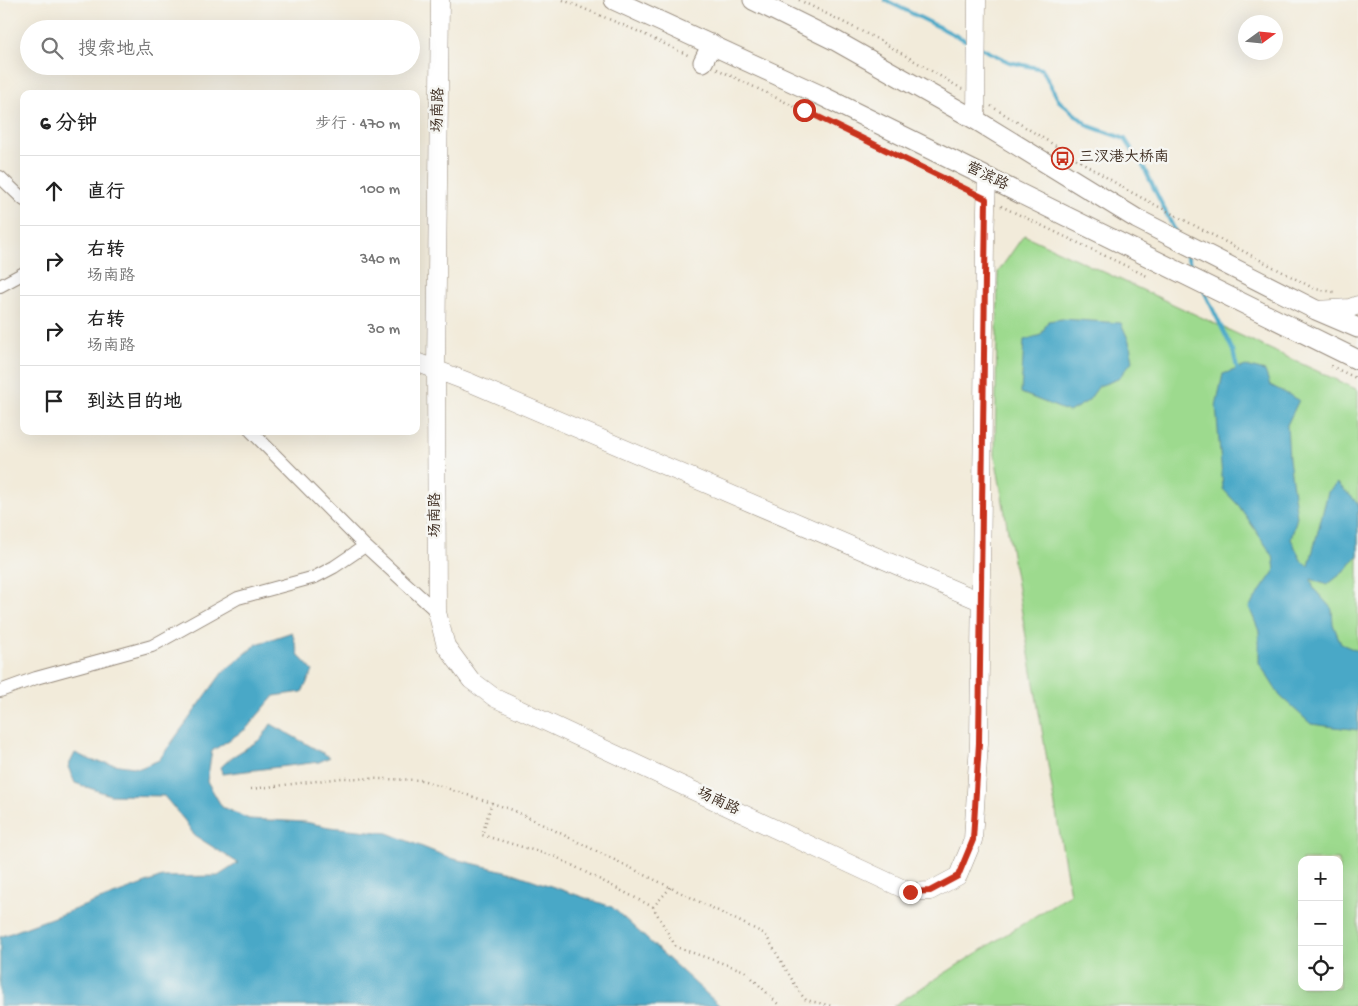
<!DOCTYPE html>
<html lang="zh">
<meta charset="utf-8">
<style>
:root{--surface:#fff;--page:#f2f2f2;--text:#222;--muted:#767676;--line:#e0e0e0}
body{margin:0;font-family:"Gochi Hand","LXGW WenKai TC",sans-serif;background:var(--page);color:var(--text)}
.controls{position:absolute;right:15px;bottom:15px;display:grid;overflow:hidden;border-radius:10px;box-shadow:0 5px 20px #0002}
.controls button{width:45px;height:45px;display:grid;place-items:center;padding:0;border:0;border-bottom:1px solid var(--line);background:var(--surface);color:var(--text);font:25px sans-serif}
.compass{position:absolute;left:1238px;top:15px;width:45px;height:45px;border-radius:50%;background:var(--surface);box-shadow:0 5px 20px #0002;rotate:75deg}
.stop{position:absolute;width:15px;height:15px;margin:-11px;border:4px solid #c8321e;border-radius:50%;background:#fff}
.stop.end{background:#c8321e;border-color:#fff;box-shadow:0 1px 5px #0008}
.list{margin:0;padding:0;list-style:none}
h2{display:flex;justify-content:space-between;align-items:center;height:65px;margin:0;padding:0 20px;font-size:21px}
h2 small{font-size:16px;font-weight:400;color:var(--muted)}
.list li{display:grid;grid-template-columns:32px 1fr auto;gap:15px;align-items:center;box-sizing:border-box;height:70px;padding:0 20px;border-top:1px solid var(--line)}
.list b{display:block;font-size:19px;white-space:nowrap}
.list p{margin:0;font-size:16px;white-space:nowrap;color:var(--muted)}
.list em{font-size:16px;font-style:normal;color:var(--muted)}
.icon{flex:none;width:28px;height:28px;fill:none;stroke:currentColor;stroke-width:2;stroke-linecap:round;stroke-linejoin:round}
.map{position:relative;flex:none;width:1358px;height:1006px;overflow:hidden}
.search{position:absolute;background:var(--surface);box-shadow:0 5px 20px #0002;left:20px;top:20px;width:400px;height:55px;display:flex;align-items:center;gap:12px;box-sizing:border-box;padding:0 18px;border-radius:28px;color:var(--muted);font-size:19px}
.panel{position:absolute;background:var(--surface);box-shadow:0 5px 20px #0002;left:20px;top:90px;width:400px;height:345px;border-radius:10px}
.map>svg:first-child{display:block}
</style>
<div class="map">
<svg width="1358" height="1006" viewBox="0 0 1358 1006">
<rect width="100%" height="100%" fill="#f6f6f2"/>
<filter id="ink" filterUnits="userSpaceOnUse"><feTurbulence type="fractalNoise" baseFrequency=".02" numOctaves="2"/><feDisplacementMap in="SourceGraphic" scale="10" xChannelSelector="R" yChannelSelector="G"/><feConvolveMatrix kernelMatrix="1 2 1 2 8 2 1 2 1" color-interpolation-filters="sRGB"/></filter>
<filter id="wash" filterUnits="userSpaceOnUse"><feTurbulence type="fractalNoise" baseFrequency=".0096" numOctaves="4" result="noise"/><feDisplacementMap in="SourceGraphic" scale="20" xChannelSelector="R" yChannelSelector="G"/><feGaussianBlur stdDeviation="1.12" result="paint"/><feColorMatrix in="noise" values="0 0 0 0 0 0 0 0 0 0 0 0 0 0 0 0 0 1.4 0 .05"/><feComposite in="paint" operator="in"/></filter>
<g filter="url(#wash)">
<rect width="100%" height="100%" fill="#f2ebda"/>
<path fill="#9dda8e" stroke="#6c8256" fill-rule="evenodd" d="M 1024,235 L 1358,390 L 1358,1006 L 893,1006 L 1070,894 L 995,455 L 998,272 ZM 1302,860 L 1339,860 L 1339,987 L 1302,987 Z"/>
<path fill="#48a8c7" stroke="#426972" d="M 1062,319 L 1121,323 L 1129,341 L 1133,360 L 1118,379 L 1099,386 L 1088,401 L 1069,412 L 1021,393 L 1024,340 L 1041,335 L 1048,321 Z
M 1246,366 L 1265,371 L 1270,385 L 1299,400 L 1287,425 L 1289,459 L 1297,517 L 1291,539 L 1302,562 L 1309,566 L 1328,492 L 1337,483 L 1358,503 L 1358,555 L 1346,570 L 1327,585 L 1311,579 L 1314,589 L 1332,609 L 1333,624 L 1341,644 L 1358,651 L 1358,730 L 1311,724 L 1280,696 L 1259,663 L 1259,631 L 1249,607 L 1275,570 L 1273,556 L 1239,506 L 1223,489 L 1216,406 L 1223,374 Z
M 292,632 L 299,656 L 313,671 L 302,692 L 274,696 L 246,729 L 212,751 L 207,781 L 222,807 L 249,819 L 305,822 L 329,827 L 388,833 L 450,858 L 513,873 L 612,907 L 720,1006 L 0,1006 L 0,937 L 162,877 L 218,876 L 238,863 L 194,835 L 185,821 L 164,796 L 110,795 L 75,783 L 68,767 L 75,753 L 93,761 L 140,768 L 159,760 L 222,673 L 257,644 Z
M 271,724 L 330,757 L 319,762 L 222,774 L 221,767 L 232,757 L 261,739 Z"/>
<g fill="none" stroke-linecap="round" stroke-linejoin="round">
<path stroke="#48a8c7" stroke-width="4" d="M 885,0 L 971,43
M 981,48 L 1009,62 L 1042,69 L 1059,101 L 1089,126 L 1125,139 L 1144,168 L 1175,231
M 1184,251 L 1194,271
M 1204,291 L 1233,351 L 1238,372"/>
</g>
</g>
<g filter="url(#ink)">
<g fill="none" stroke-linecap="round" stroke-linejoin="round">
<defs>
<path id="street" d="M 0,177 L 24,200
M 0,286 L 24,273
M 251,431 L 365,546 L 437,612
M 0,691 L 36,678 L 152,646 L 238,598 L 315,577 L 334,567 L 365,546"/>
<path id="secondary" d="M 440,0 L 436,368 L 437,612 L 446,646 L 471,680 L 495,698 L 910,892 L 930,891 L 958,876 L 973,840 L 979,743 L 985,242 L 987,178
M 976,120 L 977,0
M 1316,310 L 1350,308 L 1358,305
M 416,362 L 471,383 L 980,601"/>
<path id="primary" d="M 614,0 L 820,95 L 1358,360
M 753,0 L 836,41 L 976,120 L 1137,219 L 1316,310 L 1358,328
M 703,62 L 712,44"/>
</defs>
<use href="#street" stroke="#968a7c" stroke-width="14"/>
<use href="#secondary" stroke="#968a7c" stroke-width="19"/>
<use href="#primary" stroke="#968a7c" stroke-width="21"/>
<path stroke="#968a7c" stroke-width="2.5" stroke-dasharray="1 4" stroke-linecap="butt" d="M 563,0 L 635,30 L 690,56
M 799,0 L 879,40 L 962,89
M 717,69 L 971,192
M 991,106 L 1127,190 L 1315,289 L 1334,292
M 1001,206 L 1147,276
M 1331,366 L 1358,379
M 251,789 L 342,778 L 422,780 L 513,810 L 765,934 L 800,993 L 806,1000 L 832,1006
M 492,802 L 482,835 L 556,857 L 653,907 L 676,947 L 745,971 L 780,1006
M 653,907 L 671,887"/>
<use href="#street" stroke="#fff" stroke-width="12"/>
<use href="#secondary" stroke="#fff" stroke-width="18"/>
<use href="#primary" stroke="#fff" stroke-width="19"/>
</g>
</g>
<g fill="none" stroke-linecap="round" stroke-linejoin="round" filter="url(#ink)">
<path stroke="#c8321e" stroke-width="6" d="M 804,110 L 986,199 L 979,743 L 973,840 L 958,876 L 930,891 L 910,892"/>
</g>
<defs>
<symbol id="bus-ring" viewBox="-11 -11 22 22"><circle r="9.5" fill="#f6f6f2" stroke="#c8321e" stroke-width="1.5"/><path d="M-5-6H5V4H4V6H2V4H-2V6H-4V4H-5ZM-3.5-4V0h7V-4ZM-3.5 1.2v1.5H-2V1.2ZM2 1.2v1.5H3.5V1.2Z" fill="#c8321e"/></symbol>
</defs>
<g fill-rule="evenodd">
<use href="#bus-ring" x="1050" y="146" width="25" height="25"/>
</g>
<g text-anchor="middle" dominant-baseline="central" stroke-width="5" stroke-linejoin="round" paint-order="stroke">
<g font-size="15" fill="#3b2a1e" stroke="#f6f6f2">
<text transform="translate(439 110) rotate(-89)">场南路</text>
<text transform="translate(987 177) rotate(26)">营滨路</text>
<text transform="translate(436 515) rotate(-90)">场南路</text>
<text transform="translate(718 802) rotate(25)">场南路</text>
</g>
<g font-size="15" fill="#3b2a1e" stroke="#f6f6f2" text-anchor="start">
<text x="1079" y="158">三汊港大桥南</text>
</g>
</g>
</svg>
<div class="controls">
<button>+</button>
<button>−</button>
<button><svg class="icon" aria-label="locate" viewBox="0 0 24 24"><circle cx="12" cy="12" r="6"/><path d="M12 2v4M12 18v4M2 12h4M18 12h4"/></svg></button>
</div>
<svg class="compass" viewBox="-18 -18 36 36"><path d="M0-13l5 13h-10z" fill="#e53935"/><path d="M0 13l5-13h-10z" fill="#767676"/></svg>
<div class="stop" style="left:804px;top:110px"></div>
<div class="stop end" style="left:910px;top:892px"></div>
<div class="search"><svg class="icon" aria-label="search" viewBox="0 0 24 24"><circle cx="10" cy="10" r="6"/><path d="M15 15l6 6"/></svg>搜索地点</div>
<section class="panel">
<h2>6 分钟<small>步行 · 470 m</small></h2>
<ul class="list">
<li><svg class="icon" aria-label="ahead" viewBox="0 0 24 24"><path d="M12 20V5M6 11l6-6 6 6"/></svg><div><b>直行</b></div><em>100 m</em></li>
<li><svg class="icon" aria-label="right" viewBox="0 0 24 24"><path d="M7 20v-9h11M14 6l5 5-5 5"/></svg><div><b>右转</b><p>场南路</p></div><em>340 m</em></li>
<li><svg class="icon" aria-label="right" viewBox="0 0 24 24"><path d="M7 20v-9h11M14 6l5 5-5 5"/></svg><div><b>右转</b><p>场南路</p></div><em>30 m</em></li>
<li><svg class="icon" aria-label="arrive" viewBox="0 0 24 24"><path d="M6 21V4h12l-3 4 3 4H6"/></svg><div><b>到达目的地</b></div></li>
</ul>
</section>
</div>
